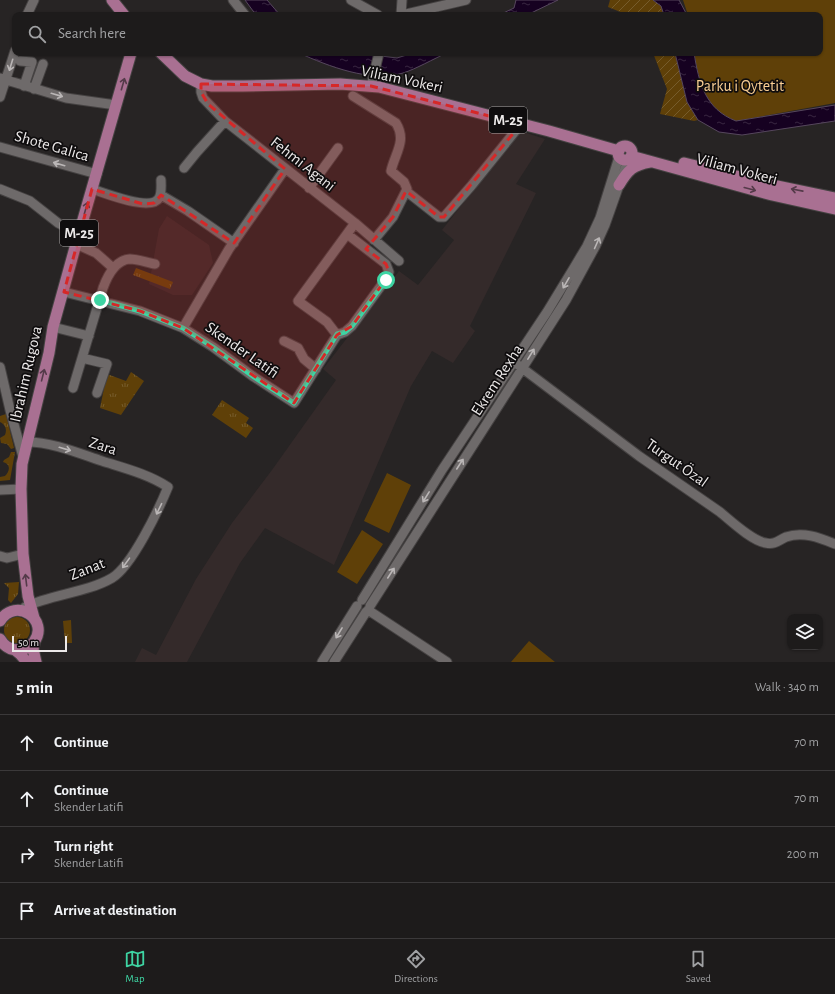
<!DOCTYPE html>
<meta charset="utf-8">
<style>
:root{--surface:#1d1b1b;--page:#2a2828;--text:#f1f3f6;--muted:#a0a1a3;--line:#3b393a;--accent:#3ed4a3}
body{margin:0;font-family:"Alegreya Sans",sans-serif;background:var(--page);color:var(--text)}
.controls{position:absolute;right:12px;bottom:12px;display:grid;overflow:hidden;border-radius:8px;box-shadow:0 1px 3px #0004}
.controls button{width:36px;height:36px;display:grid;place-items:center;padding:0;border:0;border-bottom:1px solid var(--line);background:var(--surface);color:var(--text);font:20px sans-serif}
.scale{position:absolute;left:12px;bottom:10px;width:55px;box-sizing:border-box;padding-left:4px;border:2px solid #ece9e9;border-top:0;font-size:11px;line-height:14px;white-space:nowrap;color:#ece9e9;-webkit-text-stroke:3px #0f0d0e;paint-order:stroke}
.stop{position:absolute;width:12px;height:12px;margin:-9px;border:3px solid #3ed4a3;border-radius:50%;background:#fff}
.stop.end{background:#3ed4a3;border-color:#fff;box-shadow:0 1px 4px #0008}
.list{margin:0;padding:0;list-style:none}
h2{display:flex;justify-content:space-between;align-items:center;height:52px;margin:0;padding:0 16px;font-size:17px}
h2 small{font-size:13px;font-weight:400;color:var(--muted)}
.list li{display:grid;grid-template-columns:26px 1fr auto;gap:12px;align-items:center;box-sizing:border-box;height:56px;padding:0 16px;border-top:1px solid var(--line)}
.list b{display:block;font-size:15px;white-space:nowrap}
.list p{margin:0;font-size:13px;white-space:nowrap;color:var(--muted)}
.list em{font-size:13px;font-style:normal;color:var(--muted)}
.icon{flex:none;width:22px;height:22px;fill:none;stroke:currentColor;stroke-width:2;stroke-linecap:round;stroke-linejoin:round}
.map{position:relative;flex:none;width:835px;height:662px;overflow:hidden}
.search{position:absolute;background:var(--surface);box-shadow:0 1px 3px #0004;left:12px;right:12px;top:12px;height:44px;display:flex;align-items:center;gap:10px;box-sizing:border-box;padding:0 14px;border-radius:8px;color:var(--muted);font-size:15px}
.sheet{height:276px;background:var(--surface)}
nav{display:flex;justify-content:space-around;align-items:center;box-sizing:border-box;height:56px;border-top:1px solid var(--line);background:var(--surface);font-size:11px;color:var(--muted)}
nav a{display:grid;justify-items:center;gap:2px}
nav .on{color:var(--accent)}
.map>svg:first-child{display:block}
</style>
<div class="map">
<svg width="835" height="662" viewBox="0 0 835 662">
<defs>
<pattern id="grass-tufts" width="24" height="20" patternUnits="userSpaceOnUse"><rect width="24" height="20" fill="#5f4008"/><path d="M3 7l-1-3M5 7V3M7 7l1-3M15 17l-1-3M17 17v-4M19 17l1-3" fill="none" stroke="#765c2c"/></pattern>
<pattern id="garden-furrows" width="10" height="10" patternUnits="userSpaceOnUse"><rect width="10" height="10" fill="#5f4008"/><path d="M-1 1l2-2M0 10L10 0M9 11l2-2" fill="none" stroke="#765c2c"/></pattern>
<pattern id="water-ripples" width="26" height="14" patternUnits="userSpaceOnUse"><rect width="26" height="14" fill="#160121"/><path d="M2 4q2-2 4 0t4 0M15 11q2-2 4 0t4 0" fill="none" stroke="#382641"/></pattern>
</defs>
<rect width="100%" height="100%" fill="#272424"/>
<path fill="#342a2a" d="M 520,131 L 545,139 L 516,184 L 536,193 L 470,326 L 475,331 L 453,363 L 432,351 L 411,386 L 334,565 L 265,528 L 240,563 L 187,662 L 135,662 L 142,648 L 156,655 L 196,579 L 232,523 L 272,470 L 336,380 L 323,369 L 399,271 L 418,285 L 454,240 L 442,230 Z
M 167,216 L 209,245 L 213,263 L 192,295 L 173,295 L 149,284 L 159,229 Z"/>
<path fill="url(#grass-tufts)" d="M 136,268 L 173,282 L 170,289 L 133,275 Z
M 131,372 L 144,381 L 121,415 L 100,408 L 107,374 L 126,381 Z
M 222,400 L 249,418 L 246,423 L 253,428 L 246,438 L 212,415 Z
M 6,414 L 14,448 L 11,449 L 7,444 L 1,443 L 0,438 L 5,435 C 7,430 6,425 0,422 L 0,416 Z
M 11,452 L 15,452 L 10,480 L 0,481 L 0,477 L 5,476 C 10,471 11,464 3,462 L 4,460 L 9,457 Z
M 19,582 L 18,594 L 11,603 L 8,600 L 9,588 L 4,583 Z
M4 630a13 13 0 1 1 26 0a13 13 0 1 1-26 0Z
M 71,620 L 72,643 L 65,643 L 63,621 Z"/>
<path fill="#5f4008" d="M 683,0 L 835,0 L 835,103 L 736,121 C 704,109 700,83 694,53 L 820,53 L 820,15 L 688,15 Z
M 387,473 L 411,485 L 389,533 L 364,521 Z
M 362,530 L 383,544 L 357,584 L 337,572 Z
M 529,641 L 555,662 L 511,662 Z"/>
<path fill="url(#garden-furrows)" d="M 610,0 L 653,0 L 661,6 L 664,15 L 628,15 L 608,7 Z
M 653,53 L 675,53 L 687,102 L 698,120 L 694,121 L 660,114 L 667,89 Z"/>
<path fill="url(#water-ripples)" stroke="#56475d" d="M 245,0 L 267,0 L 280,15 L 256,15 Z
M 516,0 L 558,0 L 527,15 L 499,15 L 514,8 Z
M 653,0 L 679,0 L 687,15 L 664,15 L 661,6 Z
M 299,53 L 357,53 L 397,58 L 413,53 L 447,53 C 433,59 416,69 403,73 C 371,83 328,66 299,53 Z
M 675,53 L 694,53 C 699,83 705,109 736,121 L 835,105 L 835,121 L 742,135 L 719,132 L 698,120 L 687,102 Z"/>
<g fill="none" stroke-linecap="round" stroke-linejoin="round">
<defs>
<path id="minor" d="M 233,0 L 245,15
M 351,0 L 378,15
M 27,15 L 34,0
M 401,15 L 402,0
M 402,15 L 466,0
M 20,61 L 32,62 L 24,86
M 0,78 L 66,98 L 116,105
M 201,84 L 201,92 L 203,98 L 225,121 L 355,223 L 399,261
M 371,86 L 379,53
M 34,89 L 43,64
M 353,96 L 396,123 C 407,141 395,153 391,171 L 404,182 L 407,189 L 393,217 L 374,240
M 0,97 L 15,51
M 0,147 L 97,174
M 184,168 L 197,152 L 225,121
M 309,188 L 338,148
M 0,189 L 30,201 L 58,223 L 79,234
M 92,189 C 105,193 151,212 159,198 C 162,193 161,185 161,180
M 406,191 L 439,217 L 444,217 L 472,185 L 521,124
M 161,195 L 188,211 L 234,243
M 76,244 L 96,253 L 113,268
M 64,292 L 140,311 L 183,328 L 213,347 L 254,377 L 294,403 L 337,335 L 327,322 L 298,301 L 355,223
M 53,327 L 89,336
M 183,328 L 229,249 L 285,169
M 337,335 L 345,332 L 352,326 L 386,279 L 389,272 L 386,264 L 347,234
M 284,341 L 298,348 L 304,359 L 316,369
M 82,358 L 107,364 L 97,393
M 518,365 L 639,456 L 720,512 C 731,521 752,541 766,543 C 775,545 779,540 786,537 C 803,531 820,538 835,544
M 0,367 L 10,410 L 23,457
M 73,388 L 103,288 C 107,277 115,260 130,259 C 138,259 148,263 155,264
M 0,490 L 21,489
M 0,556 L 7,558 L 23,554
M 362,600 L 442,470 L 547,312 L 575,266 L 587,246 L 600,218 L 619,157
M 370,606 L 566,300 L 596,245 L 605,225 L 628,160
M 25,607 C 52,594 86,593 112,578 C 132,566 159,509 168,487 C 148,474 124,468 102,461 C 78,453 52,442 27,442
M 368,610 L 447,662
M 322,662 L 357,606
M 334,662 L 366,612"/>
<path id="major" d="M 112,0 L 124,15
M 161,53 L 185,76 L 201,84 L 212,86 L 243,86 L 340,84 L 379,87 L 549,131 L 619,151
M618 153a7 7 0 1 1 14 0a7 7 0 1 1-14 0Z
M 631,156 L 772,195 L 835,209
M 684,163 L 772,185 L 835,198
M 619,185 C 628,170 633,165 650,162
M 34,618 L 28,596 L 23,554 L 21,489 L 22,464 L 49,353 L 53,327 L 76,244 L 131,53
M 0,621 C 16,596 50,620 34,642 C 30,647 24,650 18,650 C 10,650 4,646 0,639
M 35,640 L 33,649 L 36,662
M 15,650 L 20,654 L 27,662"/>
</defs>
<use href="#minor" stroke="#454242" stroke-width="11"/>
<use href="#major" stroke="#454242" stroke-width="13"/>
<use href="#minor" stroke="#6e6a6a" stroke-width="9"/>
<use href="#major" stroke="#a97092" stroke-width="11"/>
</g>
<defs><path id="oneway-shaft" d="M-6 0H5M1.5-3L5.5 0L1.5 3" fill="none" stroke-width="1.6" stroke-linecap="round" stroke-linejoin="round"/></defs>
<g stroke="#bab6b6">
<use href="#oneway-shaft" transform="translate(11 65) rotate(107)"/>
<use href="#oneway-shaft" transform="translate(57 95) rotate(16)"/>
<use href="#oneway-shaft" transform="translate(59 164) rotate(-164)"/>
<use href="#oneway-shaft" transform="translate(597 243) rotate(-66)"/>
<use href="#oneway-shaft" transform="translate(566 283) rotate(120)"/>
<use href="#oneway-shaft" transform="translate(531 354) rotate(-58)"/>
<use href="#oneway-shaft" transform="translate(65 449) rotate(16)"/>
<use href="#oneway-shaft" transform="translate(460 464) rotate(-57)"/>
<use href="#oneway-shaft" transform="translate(426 497) rotate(122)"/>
<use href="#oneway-shaft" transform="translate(159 509) rotate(116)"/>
<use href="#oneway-shaft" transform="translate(126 563) rotate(126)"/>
<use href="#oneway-shaft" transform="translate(391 573) rotate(-57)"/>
<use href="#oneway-shaft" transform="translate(339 633) rotate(121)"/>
</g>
<g stroke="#543a49">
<use href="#oneway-shaft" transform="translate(123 84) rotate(-74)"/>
<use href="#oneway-shaft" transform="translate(750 189) rotate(15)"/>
<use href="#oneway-shaft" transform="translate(797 190) rotate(-169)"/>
<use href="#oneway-shaft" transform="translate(86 208) rotate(-74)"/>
<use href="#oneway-shaft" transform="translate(43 375) rotate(-76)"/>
<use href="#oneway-shaft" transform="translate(26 580) rotate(-97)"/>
</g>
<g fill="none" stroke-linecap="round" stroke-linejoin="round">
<path stroke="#3ed4a3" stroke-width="5" d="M 100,300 L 140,311 L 183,328 L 213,347 L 254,377 L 294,403 L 337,334 L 345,332 L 352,326 L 386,280"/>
</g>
<path fill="#d62828" fill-opacity="0.2" stroke="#d62828" stroke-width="3" stroke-dasharray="8 5" stroke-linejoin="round" d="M 201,84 L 371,86 L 521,124 L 444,217 L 439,217 L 406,191 L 393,217 L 366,249 L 386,264 L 389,272 L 386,279 L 352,326 L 337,335 L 294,403 L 183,328 L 140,311 L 64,292 L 92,189 L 143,204 L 154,203 L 161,195 L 234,243 L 285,169 L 208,104 L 201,92 Z"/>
<g text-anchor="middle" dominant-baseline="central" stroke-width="3.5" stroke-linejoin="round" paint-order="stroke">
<g fill="#0f0d0e" stroke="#aaa7a7" stroke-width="1">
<rect x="489" y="107" width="38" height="26" rx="3"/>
<rect x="60" y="220" width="38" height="26" rx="3"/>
</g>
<g font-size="15" font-weight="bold" fill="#ece9e9">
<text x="508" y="120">M-25</text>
<text x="79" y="233">M-25</text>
</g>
<g font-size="16" fill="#ece9e9" stroke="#0f0d0e">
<text transform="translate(402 79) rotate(12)">Viliam Vokeri</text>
<text transform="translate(52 146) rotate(16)">Shote Galica</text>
<text transform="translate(303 164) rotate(38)">Fehmi Agani</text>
<text transform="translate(737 169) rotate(15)">Viliam Vokeri</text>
<text transform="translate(242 350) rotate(35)">Skender Latifi</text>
<text transform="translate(26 374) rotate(-77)">Ibrahim Rugova</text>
<text transform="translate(497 380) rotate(-57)">Ekrem Rexha</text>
<text transform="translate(103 446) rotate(18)">Zara</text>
<text transform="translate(677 463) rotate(35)">Turgut Özal</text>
<text transform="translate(87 569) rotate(-21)">Zanat</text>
</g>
<g font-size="16" fill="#facf94" stroke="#0f0d0e">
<text x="740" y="86">Parku i Qytetit</text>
</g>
</g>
</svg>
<div class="controls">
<button><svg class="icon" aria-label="layers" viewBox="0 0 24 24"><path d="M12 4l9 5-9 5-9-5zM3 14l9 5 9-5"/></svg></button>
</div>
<div class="scale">50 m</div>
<div class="stop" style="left:386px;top:280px"></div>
<div class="stop end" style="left:100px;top:300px"></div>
<div class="search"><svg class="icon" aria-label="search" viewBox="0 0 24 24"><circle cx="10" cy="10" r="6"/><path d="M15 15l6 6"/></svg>Search here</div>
</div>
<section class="sheet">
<h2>5 min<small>Walk · 340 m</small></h2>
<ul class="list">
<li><svg class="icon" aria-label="ahead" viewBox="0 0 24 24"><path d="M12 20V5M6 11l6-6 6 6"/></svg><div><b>Continue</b></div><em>70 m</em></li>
<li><svg class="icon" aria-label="ahead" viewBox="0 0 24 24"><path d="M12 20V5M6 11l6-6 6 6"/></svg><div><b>Continue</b><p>Skender Latifi</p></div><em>70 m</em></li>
<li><svg class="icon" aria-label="right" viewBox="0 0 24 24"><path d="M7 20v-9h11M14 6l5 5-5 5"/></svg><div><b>Turn right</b><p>Skender Latifi</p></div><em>200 m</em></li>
<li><svg class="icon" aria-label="arrive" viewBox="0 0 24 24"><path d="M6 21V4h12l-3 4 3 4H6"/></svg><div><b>Arrive at destination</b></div></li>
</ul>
</section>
<nav>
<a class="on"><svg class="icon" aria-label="map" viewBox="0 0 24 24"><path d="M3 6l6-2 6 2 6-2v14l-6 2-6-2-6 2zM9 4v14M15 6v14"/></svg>Map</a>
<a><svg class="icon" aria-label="directions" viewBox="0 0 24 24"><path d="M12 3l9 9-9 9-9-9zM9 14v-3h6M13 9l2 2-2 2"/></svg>Directions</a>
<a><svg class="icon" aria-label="saved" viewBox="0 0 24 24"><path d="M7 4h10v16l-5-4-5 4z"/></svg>Saved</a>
</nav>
